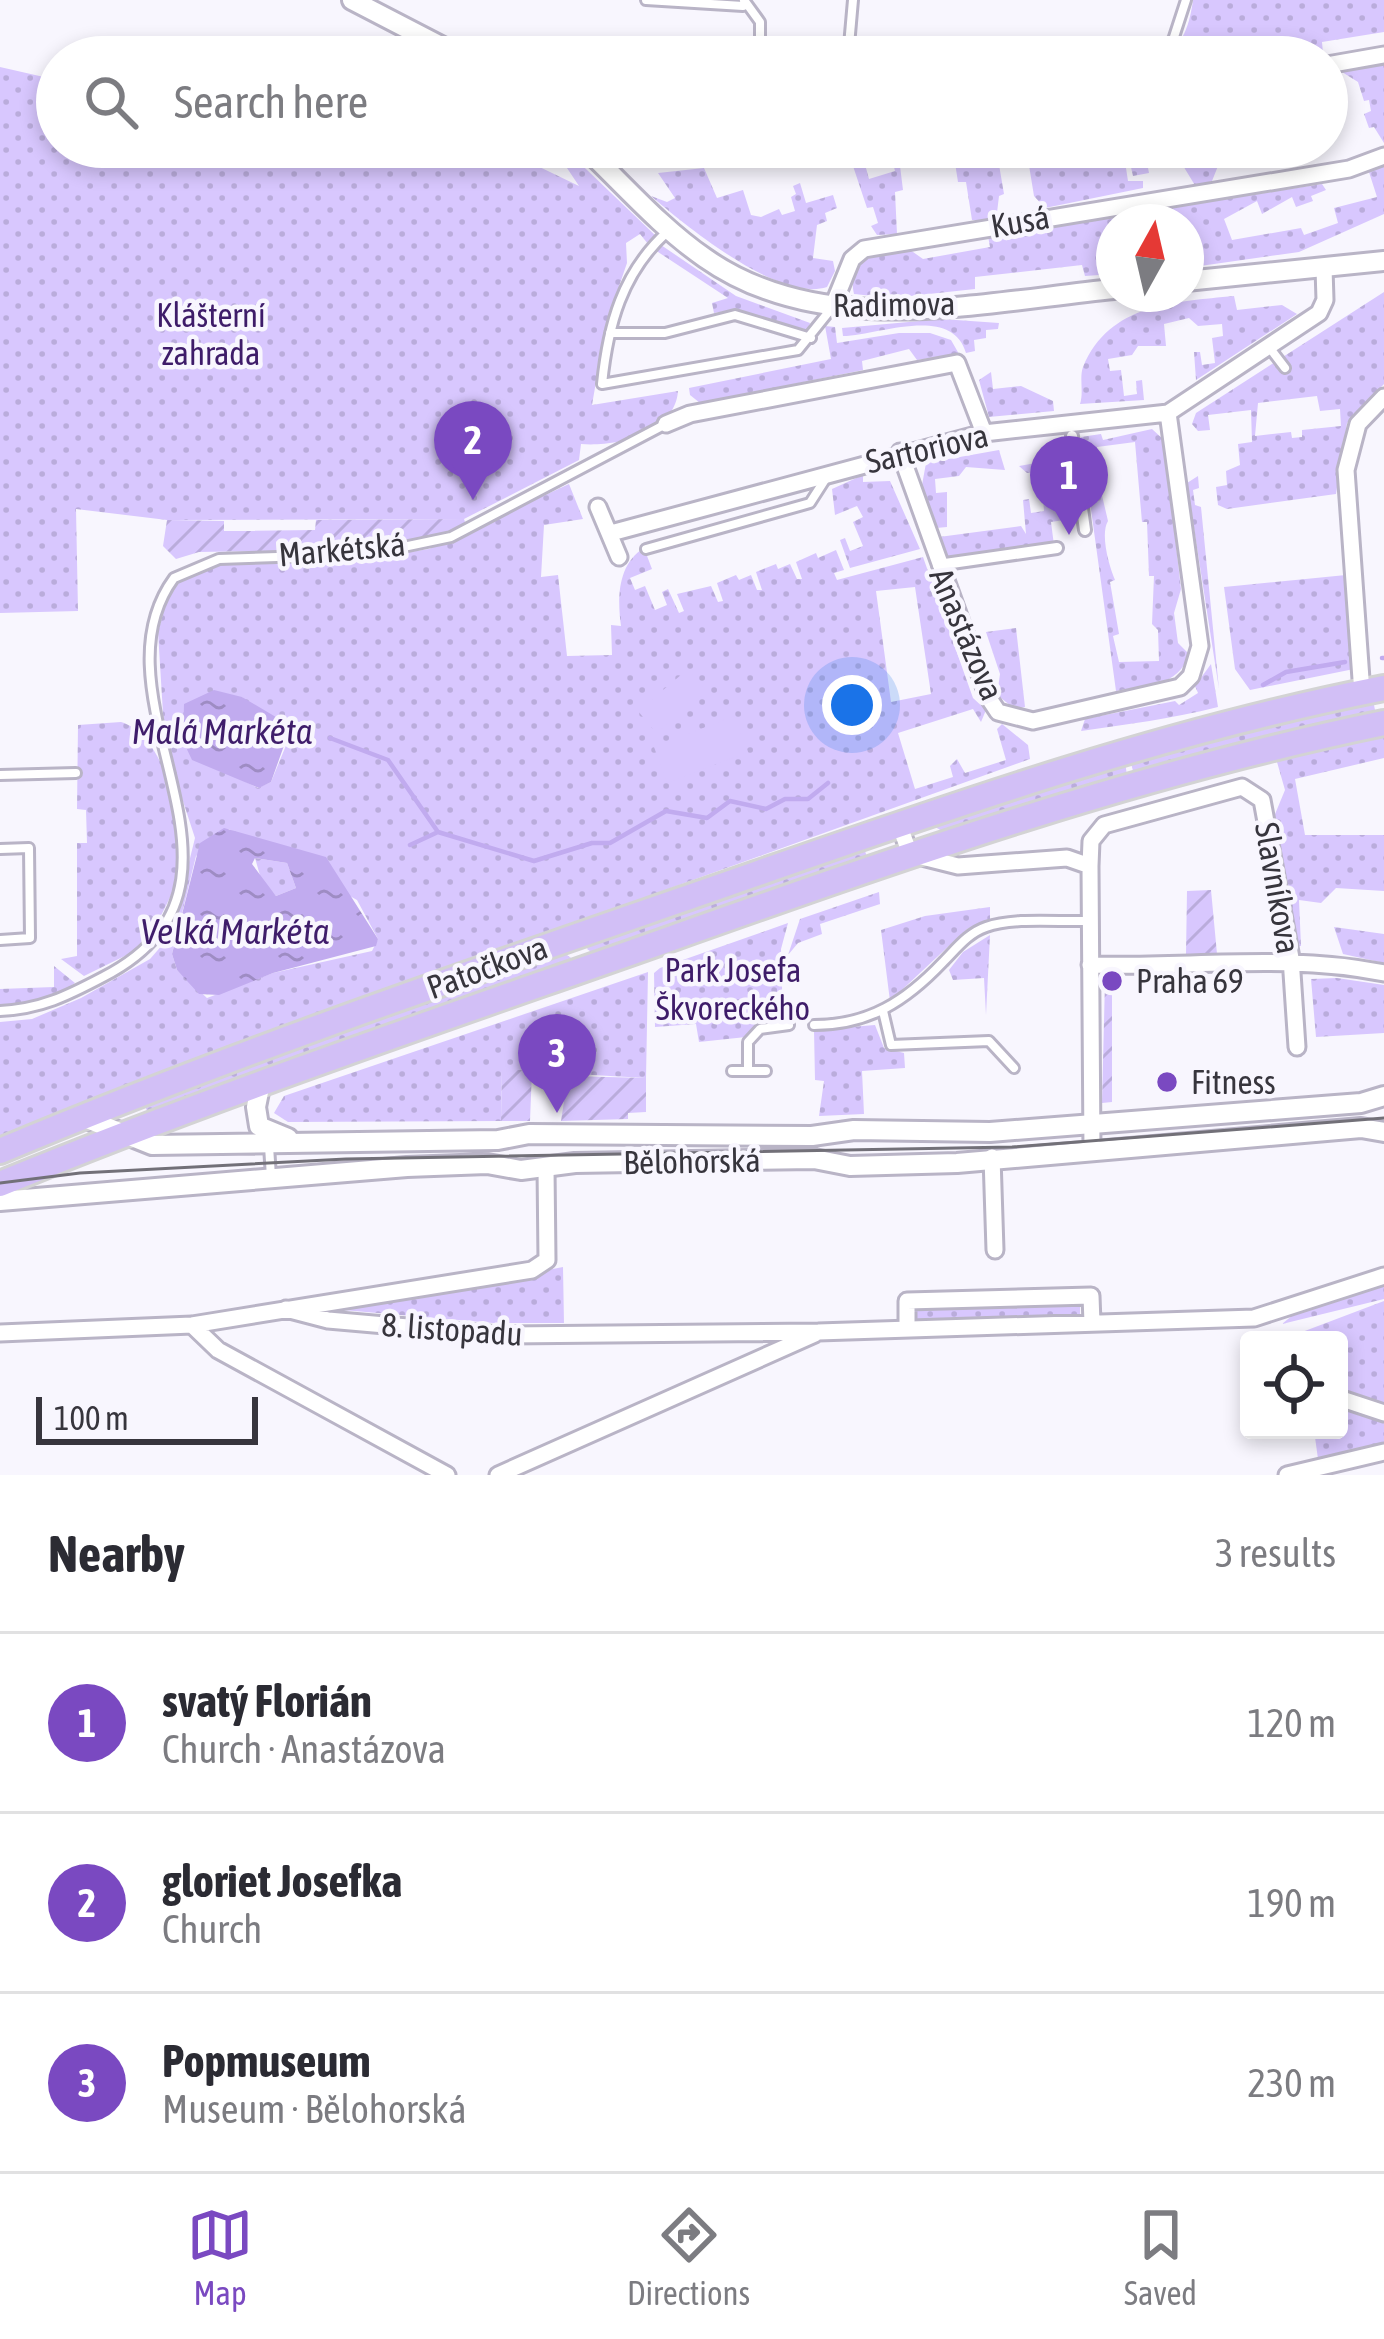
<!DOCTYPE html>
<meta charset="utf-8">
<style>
:root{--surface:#fff;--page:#f2f2f3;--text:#2b2b33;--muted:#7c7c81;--line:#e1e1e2;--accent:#7a49c1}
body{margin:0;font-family:"Asap Condensed",sans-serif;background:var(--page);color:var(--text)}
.controls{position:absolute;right:36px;bottom:36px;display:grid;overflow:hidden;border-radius:12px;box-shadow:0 6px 18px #0003}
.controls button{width:108px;height:108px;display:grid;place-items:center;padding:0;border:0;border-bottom:3px solid var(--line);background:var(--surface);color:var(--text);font:60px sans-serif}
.compass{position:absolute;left:1096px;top:204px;width:108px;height:108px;border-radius:50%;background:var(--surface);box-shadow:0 6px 18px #0003;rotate:8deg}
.scale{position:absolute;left:36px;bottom:30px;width:222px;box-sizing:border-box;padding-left:12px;border:6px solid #37353d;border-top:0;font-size:33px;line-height:42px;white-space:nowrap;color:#37353d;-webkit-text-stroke:9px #f8f6fe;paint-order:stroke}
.you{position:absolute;left:852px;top:705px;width:42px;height:42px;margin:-30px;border:9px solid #fff;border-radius:50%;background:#1a73e8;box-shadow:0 0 0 18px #1a73e833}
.badge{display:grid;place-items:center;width:78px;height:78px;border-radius:50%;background:var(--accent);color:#fff;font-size:39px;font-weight:700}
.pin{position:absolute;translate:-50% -99px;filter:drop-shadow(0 3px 6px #0008)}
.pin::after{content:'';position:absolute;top:63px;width:42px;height:36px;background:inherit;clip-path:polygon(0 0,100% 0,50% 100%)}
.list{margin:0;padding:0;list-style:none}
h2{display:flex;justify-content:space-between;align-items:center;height:156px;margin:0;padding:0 48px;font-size:51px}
h2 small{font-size:39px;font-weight:400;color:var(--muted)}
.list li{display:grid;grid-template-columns:78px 1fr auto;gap:36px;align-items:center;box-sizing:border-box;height:180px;padding:0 48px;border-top:3px solid var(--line)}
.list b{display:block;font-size:45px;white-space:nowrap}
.list p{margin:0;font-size:39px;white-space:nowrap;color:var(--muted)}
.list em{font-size:39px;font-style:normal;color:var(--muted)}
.icon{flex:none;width:66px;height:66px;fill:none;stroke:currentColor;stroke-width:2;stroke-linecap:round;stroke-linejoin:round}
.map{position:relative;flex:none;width:1384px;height:1475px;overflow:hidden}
.search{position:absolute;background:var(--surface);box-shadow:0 6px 18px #0003;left:36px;right:36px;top:36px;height:132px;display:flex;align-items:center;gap:30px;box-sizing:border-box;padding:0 42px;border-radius:66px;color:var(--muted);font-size:45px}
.sheet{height:696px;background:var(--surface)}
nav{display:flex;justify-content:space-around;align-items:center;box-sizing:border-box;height:168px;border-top:3px solid var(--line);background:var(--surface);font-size:33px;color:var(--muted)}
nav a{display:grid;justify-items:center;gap:6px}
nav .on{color:var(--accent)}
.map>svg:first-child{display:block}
</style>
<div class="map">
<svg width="1384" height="1475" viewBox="0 0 1384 1475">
<defs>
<pattern id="grass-dots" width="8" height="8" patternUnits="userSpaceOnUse" patternTransform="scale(3)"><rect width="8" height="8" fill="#d8c7fe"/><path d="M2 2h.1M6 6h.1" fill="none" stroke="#baacdb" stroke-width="1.8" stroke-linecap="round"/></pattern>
<pattern id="garden-furrows" width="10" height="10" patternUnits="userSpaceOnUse" patternTransform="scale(3)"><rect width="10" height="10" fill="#d8c7fe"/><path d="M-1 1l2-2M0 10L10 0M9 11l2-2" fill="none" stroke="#baacdb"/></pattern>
<pattern id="water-ripples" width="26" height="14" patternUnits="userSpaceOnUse" patternTransform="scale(3)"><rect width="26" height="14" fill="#c1abef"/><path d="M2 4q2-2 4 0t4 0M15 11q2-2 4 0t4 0" fill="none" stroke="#9e8cc3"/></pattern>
</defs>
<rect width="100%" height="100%" fill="#f8f6fe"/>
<path fill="url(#grass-dots)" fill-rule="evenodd" d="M 1193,0 L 1384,0 L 1384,32 L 1322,42 L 1323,53 L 1161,57 C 1184,47 1190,22 1193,0 Z
M 1384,65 L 1384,143 L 1374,127 L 1369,128 L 1364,114 L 1371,111 L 1369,100 L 1364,101 L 1358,82 L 1342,72 Z
M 0,67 L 57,80 L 57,147 L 466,147 L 523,159 L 579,186 L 553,147 L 563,147 L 657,237 L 648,244 L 640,234 L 626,243 L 627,263 L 606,324 L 592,405 L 678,391 C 675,433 617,447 581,444 L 579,460 L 464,519 L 167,520 L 76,509 L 78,611 L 0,613 Z
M 915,147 L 912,156 L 899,158 L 903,190 L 895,192 L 897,234 L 877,235 L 871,226 L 878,223 L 873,207 L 867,208 L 851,160 L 863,157 L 869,179 L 895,171 L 890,151 Z
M 939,147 L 996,147 L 1004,194 L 999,196 L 996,221 L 972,220 L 966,182 L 958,182 L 953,150 L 940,152 Z
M 1026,147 L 1083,147 L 1056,156 L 1057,164 L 1126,168 L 1128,181 L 1143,181 L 1143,188 L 1045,208 L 1034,196 Z
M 1090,147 L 1144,147 L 1149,173 L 1133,176 L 1130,163 L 1060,161 Z
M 1173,147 L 1218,147 L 1220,161 L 1212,181 L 1196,187 L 1182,164 L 1176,164 Z
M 1384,163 L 1384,214 L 1299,252 L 1186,268 L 1186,222 L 1114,222 L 1114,274 L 1085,276 L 1082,265 L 975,277 L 975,289 L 892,298 L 854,294 C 846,258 877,251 906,247 L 923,259 L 990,247 L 988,236 L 1322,184 L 1326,190 L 1311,196 L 1313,201 L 1296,207 L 1292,197 L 1262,214 L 1257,201 L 1224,219 L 1232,240 L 1301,228 L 1304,235 L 1338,223 L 1334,208 L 1377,197 L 1368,169 Z
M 704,168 L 717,198 L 743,190 L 751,215 L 761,217 L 779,209 L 782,215 L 795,211 L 791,197 L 796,194 L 793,186 L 800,183 L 806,203 L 833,195 L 837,208 L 825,213 L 827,221 L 817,225 L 813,258 L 833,261 L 835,271 L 827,287 C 779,303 685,225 651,196 L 667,202 L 675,198 L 658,173 Z
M 661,245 L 736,296 L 810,323 L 808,330 L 733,310 L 714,313 L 712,303 L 728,298 L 655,250 Z
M 1384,292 L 1384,384 L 1347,423 L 1336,494 L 1227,509 L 1218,505 L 1216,487 L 1227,485 L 1226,471 L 1240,465 L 1238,444 L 1252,442 L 1251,410 L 1208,415 L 1210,430 L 1198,431 L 1192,424 L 1196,413 ZM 1317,396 L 1320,411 L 1340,409 L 1341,426 L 1302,430 L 1302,437 L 1292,438 L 1291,432 L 1255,436 L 1258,403 Z
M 1234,296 L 1237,310 L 1282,305 L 1297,314 L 1196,380 L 1194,352 L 1200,352 L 1202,365 L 1215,363 L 1212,338 L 1223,336 L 1222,324 L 1198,326 L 1189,318 L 1164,324 L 1166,346 L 1138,346 L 1132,355 L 1108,359 L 1110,371 L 1121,370 L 1124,396 L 1137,394 L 1136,381 L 1142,380 L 1144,400 L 1080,404 C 1084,392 1079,378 1083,367 C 1110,303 1174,302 1234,296 Z
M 942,319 L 999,323 L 998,329 L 986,330 L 986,338 L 974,340 L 975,351 L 966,353 C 952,304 879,335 843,336 L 842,328 Z
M 825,326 L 835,327 L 837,343 L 899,333 L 930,333 L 951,340 L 959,354 L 917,360 L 909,349 L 862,361 L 863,370 L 700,403 L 690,395 L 689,388 L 831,359 Z
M 991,372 L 993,389 L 1021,386 L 1053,401 L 1054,411 L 989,417 L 979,380 Z
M 1152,429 L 1164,440 L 1181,589 L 1174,613 L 1178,643 L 1189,654 C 1179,687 1144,686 1116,691 L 1081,437 L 1101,434 L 1103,440 ZM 1135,442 L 1142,522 L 1147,522 L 1149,576 L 1154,576 L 1152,624 L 1158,630 L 1159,661 L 1119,662 L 1113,636 L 1119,634 L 1110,582 L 1115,580 C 1109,566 1100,534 1108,521 L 1097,474 L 1101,467 L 1095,455 L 1097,447 Z
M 999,450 L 1005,470 L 966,467 L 959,476 L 935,479 L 936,493 L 947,492 L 947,527 L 936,528 L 922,485 L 926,463 Z
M 1053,460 L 1070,462 L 1076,518 L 1051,522 L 1055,553 L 949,565 L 939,537 L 1021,526 L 1026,534 L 1023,500 L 1029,499 L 1031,513 L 1044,511 L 1042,486 L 1053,483 L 1051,471 L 1027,473 L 1019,466 Z
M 863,475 L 863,482 L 890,481 L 920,549 L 850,568 L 840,540 L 845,538 L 850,551 L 863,546 L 853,522 L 863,517 L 857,506 L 835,515 L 832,489 Z
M 1198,476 L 1199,488 L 1193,490 L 1195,505 L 1201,507 L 1219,689 L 1187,483 Z
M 569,484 L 583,519 L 544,525 L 541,577 L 558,575 L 567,656 L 612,655 L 611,625 L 621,626 C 617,597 618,564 644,548 L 652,569 L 630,578 L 635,590 L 645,586 L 655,610 L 667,605 L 662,592 L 668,589 L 679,613 L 684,611 L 677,594 L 711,586 L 718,602 L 723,601 L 717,583 L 736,575 L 739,580 L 751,575 L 757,590 L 762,590 L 756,572 L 776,564 L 778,569 L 790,564 L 797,579 L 802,579 L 796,562 L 816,553 L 818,558 L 836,550 L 844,570 L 834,573 L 837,580 L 923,557 L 973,698 L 986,710 L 981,722 L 973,709 L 898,733 L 915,789 L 953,777 L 950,766 L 957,759 L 965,773 L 1006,760 L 997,729 L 1002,724 L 1028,745 L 1030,759 L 145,1077 L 0,1136 L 0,1022 L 32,1019 L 81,998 L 150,959 L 171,935 L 195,838 L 165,746 L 158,632 L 167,599 L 183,577 L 222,562 L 370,558 L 429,549 ZM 915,587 L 931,694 L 891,702 L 876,591 ZM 242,697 L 287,743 L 271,782 L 258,788 L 228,773 ZM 229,829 L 357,900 L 378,939 L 372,951 L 273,973 L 207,998 L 177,970 L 172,954 L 196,856 Z
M 1346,575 L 1354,669 L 1250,690 L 1235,669 L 1224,587 Z
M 1016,628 L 1025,707 L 1015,709 L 997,695 L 1000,674 L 986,632 Z
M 1211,664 L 1218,707 C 1171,719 1128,724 1081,731 L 1085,719 L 1175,701 L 1179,705 L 1198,693 L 1195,686 Z
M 1373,700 L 1376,715 L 1134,775 L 1130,759 Z
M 121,722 C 168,736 188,834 177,878 C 171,901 155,924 145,946 L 84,976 L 61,959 L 77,956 L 77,843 L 87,843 L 86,810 L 77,809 L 78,725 Z
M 1384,733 L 1384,758 L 1295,779 L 1305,835 L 1384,835 L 1384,891 L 1336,888 L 1321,903 L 1299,900 L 1301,946 L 1288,947 L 1273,819 L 1285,790 L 1275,755 Z
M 1125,761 L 1127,776 L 946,833 L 935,827 L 938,820 Z
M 863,845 L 868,860 L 597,956 L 587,949 L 592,941 Z
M 255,858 L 287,863 L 296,888 L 276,896 L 261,879 Z
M 879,892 L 880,904 L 820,924 L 822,934 L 798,943 L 788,955 L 800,919 Z
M 990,907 L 990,919 L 967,929 L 890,1001 L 881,930 L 925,916 Z
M 788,923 L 781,949 L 783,1022 L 757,1025 L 746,1037 L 699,1042 L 696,1024 L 655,1027 L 654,973 L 660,968 Z
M 1334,927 L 1384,934 L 1384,963 L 1343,954 Z
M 990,935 L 986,1015 L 984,978 L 953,980 L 949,970 L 963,952 Z
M 561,951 L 574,960 L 149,1116 L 143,1101 Z
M 54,966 L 75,983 L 46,1002 L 0,1008 L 0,989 L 54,987 Z
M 648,972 L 646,1078 L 502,1070 L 501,1121 L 288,1122 L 274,1113 L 284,1096 Z
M 1337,978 L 1384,985 L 1384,1033 L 1316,1037 L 1311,979 Z
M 875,1025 L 884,1048 L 904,1053 L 905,1068 L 862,1071 L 864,1114 L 819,1116 L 824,1081 L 815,1080 L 814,1030 Z
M 563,1267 L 564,1323 L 493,1323 L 343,1310 Z
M 1384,1286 L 1384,1299 L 1282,1324 L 1294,1314 Z
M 1384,1301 L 1384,1407 L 1339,1392 L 1339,1340 L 1281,1340 Z
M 1080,1303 L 1080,1314 L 915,1321 L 915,1309 Z
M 1339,1407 L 1384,1422 L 1384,1444 L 1318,1459 L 1314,1430 L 1339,1430 Z"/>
<path fill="url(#garden-furrows)" d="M 464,519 L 466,525 C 381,558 288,550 199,552 L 176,559 L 163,546 L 167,520 L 224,521 L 224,531 L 315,530 L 316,520 Z
M 1211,890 L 1217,954 L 1186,954 L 1187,891 Z
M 1105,981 L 1112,981 L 1112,1102 L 1102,1103 Z
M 502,1070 L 532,1070 L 530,1121 L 501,1121 Z
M 568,1076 L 646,1078 L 646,1112 L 628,1113 L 628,1119 L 561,1121 Z"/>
<path fill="#d8c7fe" d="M 688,669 L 707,692 L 656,733 L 638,711 Z
M 734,716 L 748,752 L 667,783 L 654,747 Z"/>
<path fill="url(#water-ripples)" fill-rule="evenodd" d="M 214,690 L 242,697 L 291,726 L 271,782 L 259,788 L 192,760 L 183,741 L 184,704 Z
M 224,828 L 326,857 L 378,939 L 376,946 L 273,973 L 219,995 L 199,994 L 177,970 L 172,954 L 200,843 ZM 255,858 L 287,863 L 296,888 L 276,896 L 252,864 Z"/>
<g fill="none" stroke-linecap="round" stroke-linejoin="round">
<path stroke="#c1abef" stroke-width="4.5" d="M 1382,658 L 1384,658
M 1263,685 L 1286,672 L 1345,662
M 330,738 L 388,760 L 438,832
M 410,845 L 438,832 L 534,861 L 592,843 L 610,843 L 666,811 L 707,818 L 730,801 L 766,809 L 785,799 L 808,799 L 828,783"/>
<defs>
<path id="service" d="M 646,0 L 743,6
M 744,0 L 760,22 L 760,57
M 848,57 L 853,0
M 1148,57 L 1173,40 L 1186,0
M 667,232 C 622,273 608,325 602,384 L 798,350 L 831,309
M 610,333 L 665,333 L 735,315 L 811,338
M 1269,347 L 1285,368
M 646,549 L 810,503 L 826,478
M 0,775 L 76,773
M 0,849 L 29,848 L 30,938 L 0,940
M 0,1011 C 41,1009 67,996 103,977 C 286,883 84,701 174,578 L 219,559 L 370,554 L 451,537 L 664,425
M 883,1011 L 891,1045 L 989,1041 L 1014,1068
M 814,1025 C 869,1025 906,1001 943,962 C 956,949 968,933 986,927 C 1014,917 1058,922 1088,921
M 732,1071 L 766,1071
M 748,1071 L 748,1042 L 760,1029 L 789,1025
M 269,1146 L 271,1177"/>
<path id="pedestrian" d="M 1072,436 L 1085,530
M 938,565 L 1057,548"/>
<path id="minor" d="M 1327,65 L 1384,55
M 697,147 L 715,157 L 820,147
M 832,308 L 852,259 L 864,249 L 1349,169 L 1384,156
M 666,424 L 690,414 L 957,363 L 984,433
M 900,452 L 988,697 L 998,712 L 1033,721 L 1180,687 L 1191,676 L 1200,646 L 1168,413
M 598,507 L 619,557
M 611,533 L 984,433 L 1168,413 L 1319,313 L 1325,300 L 1324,268
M 1362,693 L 1346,470 L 1358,424 L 1384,397
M 899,824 L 910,854 L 958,866 L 1067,858 L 1090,866
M 1090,965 C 1189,968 1286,953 1384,973
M 1092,1150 L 1090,866 L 1091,841 L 1104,825 L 1242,787 L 1262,800 L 1291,958 L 1297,1047
M 992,1157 L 995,1250
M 286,1309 L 328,1320 L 499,1335 L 818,1332 L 1254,1318 L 1384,1276
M 192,1325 L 218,1350 L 447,1475
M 907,1329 L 907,1301 L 1091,1296 L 1092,1323
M 0,1333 L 192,1325 L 532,1270 L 547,1260 L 546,1168
M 1339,1398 L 1384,1413
M 498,1475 L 815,1334
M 1287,1475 L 1384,1452"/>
<path id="tertiary" d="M 352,0 L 462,57
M 584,147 C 623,184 660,227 705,258 C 823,341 981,302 1114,289
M 1186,281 L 1384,261
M 261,1082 L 256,1107 L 259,1126 L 288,1138
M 82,1117 L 152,1145 L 498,1140 L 529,1134 L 812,1136 L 854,1130 L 990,1132 L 1361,1103 L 1384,1096
M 0,1201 L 407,1167 L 487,1164 L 521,1170 L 575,1163 L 814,1159 L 850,1166 L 957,1163 L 1361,1128 L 1384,1132"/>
<path id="primary" d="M 0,1151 C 229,1055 464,975 698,894 C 923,816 1149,734 1384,688
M 0,1184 C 207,1099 419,1027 630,953 C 879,865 1125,776 1384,723"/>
</defs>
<use href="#service" stroke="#b9b4c6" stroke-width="14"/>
<use href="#pedestrian" stroke="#b9b4c6" stroke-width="16"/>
<use href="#minor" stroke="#b9b4c6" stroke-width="21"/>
<use href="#tertiary" stroke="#b9b4c6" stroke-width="24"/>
<use href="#primary" stroke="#d3d3d4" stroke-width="30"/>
<use href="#service" stroke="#fff" stroke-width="8"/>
<use href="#pedestrian" stroke="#fff" stroke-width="10"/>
<use href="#minor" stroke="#fff" stroke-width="15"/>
<use href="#tertiary" stroke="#fff" stroke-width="18"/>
<use href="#primary" stroke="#d2bff6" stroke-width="24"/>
<path stroke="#727078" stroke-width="3" d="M 0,1183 L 80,1173 L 346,1159 L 1012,1147 L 1384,1118"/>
</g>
<g fill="#7a49c1" stroke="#f8f6fe" stroke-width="4.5">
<circle cx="1112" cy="981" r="12"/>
<circle cx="1167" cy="1082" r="12"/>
</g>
<g text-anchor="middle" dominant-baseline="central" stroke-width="9" stroke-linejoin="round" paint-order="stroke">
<g font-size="33" fill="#37353d" stroke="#f8f6fe">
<text transform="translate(1020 221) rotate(-10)">Kusá</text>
<text transform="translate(894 304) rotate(-1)">Radimova</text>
<text transform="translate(927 448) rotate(-13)">Sartoriova</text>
<text transform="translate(342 549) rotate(-5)">Markétská</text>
<text transform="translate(967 634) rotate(67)">Anastázova</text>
<text transform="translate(1278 888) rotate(80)">Slavníkova</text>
<text transform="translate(487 967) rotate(-20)">Patočkova</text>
<text transform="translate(692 1161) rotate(-1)">Bělohorská</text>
<text transform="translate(452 1329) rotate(4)">8. listopadu</text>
</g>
<g font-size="33" fill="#3e1c69" stroke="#f8f6fe">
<text x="211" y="315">Klášterní<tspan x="211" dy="38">zahrada</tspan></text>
<text x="733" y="970">Park Josefa<tspan x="733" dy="38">Škvoreckého</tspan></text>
</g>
<g font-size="33" fill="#37353d" stroke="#f8f6fe" text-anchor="start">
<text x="1136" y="981">Praha 69</text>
<text x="1191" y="1082">Fitness</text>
</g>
<g font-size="36" font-style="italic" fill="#3f1d6b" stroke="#f8f6fe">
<text x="222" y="731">Malá Markéta</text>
<text x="235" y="931">Velká Markéta</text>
</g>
</g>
</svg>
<div class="controls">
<button><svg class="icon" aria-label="locate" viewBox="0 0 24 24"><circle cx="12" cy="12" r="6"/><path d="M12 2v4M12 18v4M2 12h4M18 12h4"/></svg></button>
</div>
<svg class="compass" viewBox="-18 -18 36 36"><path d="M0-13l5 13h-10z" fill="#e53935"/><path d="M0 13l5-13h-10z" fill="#7c7c81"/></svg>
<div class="scale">100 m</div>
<div class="you"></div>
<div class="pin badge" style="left:1069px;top:535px">1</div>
<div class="pin badge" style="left:473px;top:500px">2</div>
<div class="pin badge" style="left:557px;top:1113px">3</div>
<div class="search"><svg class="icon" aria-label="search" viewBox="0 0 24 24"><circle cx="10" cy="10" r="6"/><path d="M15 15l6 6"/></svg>Search here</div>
</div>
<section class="sheet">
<h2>Nearby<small>3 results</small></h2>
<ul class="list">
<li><span class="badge">1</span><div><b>svatý Florián</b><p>Church · Anastázova</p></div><em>120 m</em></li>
<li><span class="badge">2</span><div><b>gloriet Josefka</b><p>Church</p></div><em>190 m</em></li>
<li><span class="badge">3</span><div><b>Popmuseum</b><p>Museum · Bělohorská</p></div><em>230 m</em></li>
</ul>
</section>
<nav>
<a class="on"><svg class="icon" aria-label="map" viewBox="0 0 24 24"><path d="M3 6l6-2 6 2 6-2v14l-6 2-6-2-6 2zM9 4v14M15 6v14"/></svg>Map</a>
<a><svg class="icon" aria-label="directions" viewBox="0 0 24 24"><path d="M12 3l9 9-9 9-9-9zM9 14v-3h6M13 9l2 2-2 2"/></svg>Directions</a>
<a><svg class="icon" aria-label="saved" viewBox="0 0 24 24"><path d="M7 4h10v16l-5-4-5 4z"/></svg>Saved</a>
</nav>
